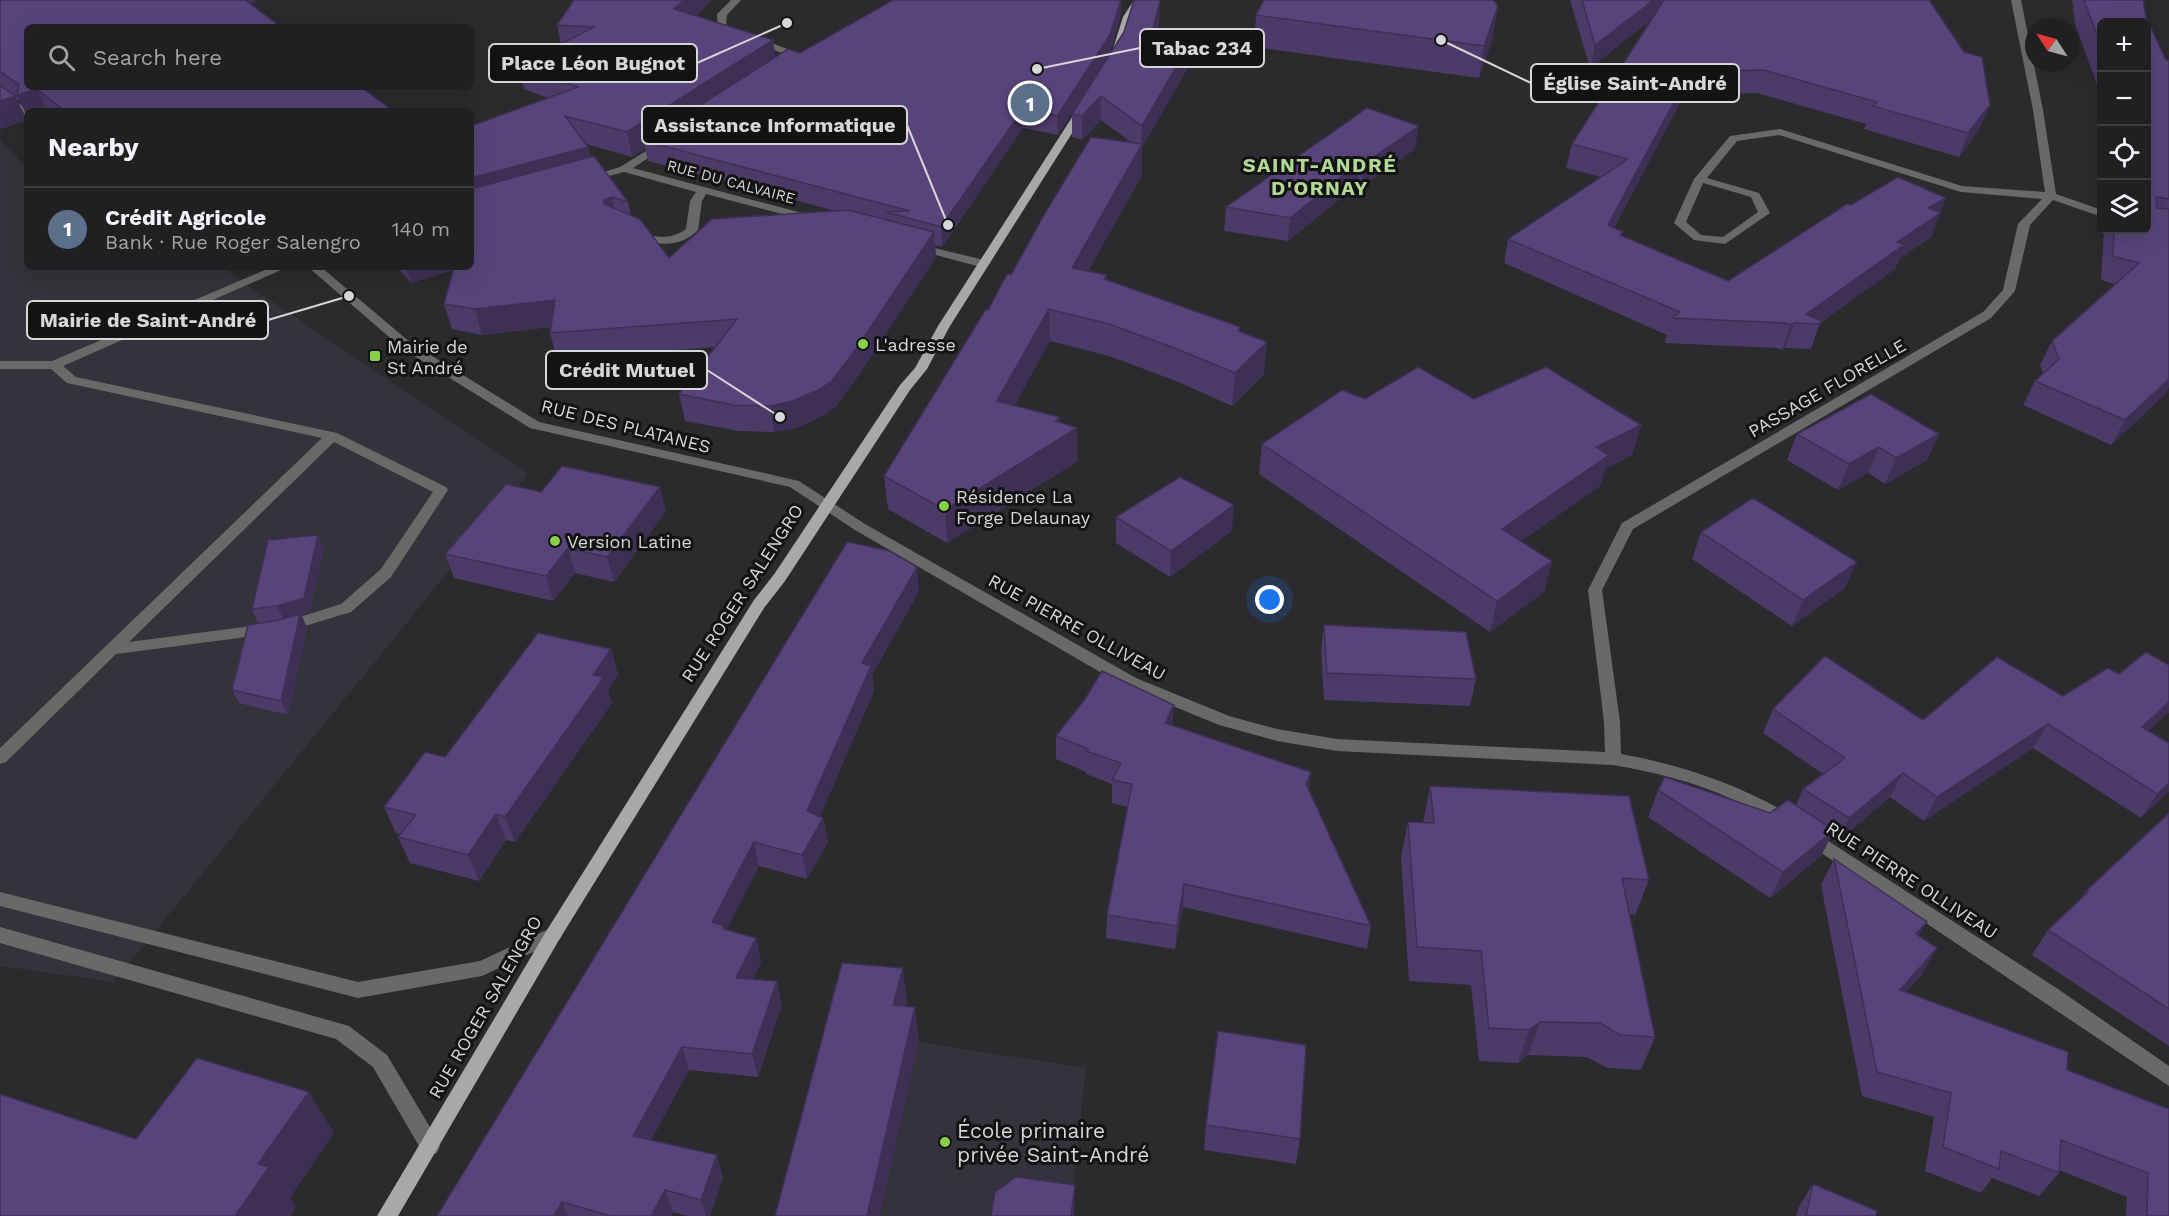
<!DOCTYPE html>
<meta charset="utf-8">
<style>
:root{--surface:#202022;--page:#28282a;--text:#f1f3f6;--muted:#a2a3a5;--line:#3d3e40;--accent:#1a73e8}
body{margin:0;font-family:"Work Sans",sans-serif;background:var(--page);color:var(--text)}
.controls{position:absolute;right:18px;top:18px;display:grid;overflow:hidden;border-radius:9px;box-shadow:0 6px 24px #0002}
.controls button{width:54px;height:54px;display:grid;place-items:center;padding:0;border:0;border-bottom:2px solid var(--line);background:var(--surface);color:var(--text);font:30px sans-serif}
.compass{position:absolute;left:2025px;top:18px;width:54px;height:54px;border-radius:50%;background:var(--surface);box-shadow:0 6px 24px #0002;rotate:306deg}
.you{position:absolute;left:1270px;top:600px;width:21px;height:21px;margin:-15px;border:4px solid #fff;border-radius:50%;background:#1a73e8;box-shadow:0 0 0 9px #1a73e833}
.badge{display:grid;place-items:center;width:39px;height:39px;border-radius:50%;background:var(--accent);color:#fff;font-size:20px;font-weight:700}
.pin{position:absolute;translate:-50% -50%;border:3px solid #fff;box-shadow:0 2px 6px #0006}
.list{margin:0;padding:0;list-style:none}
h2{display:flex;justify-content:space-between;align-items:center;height:78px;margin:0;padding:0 24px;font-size:26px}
h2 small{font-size:20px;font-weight:400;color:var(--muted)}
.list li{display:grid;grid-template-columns:39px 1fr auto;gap:18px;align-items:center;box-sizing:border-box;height:84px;padding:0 24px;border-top:2px solid var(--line)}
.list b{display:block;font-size:22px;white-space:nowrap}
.list p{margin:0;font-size:20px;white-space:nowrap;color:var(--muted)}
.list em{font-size:20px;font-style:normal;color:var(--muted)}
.icon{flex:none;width:33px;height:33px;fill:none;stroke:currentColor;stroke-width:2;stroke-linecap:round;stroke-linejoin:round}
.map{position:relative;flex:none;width:2169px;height:1216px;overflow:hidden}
.search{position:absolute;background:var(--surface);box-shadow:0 6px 24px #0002;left:24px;top:24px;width:450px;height:66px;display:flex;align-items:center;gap:15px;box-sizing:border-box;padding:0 21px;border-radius:9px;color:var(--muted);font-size:22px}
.panel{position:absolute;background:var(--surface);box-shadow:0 6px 24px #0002;left:24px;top:108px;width:450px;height:162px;border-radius:9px}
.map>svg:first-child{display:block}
</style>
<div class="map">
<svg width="2169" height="1216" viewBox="0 0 2169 1216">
<rect width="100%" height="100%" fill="#2b2a2d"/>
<path fill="#34323a" d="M 0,139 L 27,168 L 27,267 L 221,267 L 528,474 L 114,982 L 0,966 Z
M 840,1033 L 919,1042 L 1086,1068 L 1070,1216 L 792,1216 Z"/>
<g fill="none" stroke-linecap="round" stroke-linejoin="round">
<path fill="#696a68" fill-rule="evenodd" d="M 731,0 L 741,0 L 727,15 L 726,26 L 801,54 L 801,58 L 795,58 L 718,29 L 717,14 Z
M 2011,0 L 2021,0 L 2043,110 L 2056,194 L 2102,210 L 2102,217 L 2053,200 L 2030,225 L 2015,291 L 1991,318 L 1633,529 L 1602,590 L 1620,722 L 1621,754 C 1683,765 1740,785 1794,817 L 1796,822 L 1794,827 L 1788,829 C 1769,823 1752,808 1734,800 C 1695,782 1655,772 1613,765 L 1337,751 L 1277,741 L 1219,725 L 1124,686 L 855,530 L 790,487 L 530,428 L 403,349 L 308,267 L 321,267 L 411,343 L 539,422 L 799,481 L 865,524 L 1136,678 L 1229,716 L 1277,729 L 1337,739 L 1605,752 L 1604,722 L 1588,590 L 1622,523 L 1983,312 L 2003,290 L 2018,224 L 2042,199 L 1961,192 L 1779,135 L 1737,141 L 1707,178 L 1759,193 L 1770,213 L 1725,244 L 1694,240 L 1674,223 L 1694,179 L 1730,136 L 1780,129 L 1962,186 L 2045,192 L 2033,110 ZM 1703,183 L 1751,197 L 1758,212 L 1723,237 L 1701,235 L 1686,222 Z
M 0,89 L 29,111 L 27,118 L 0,97 Z
M 664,140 L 669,143 L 668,145 L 633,168 L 817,217 L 819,219 L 813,222 L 706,194 L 702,201 L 698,230 C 680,249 655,245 633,237 L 633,233 L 637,232 C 656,237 669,241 686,229 L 690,201 L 696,192 L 624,172 L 587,182 L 581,179 L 620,167 Z
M 918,244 L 988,261 L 990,264 L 984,268 L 914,249 L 912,247 Z
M 272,267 L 288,267 L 63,366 L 76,377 L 337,433 L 446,487 L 448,490 L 391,577 L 351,612 L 285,632 L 116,654 L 6,762 L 0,764 L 0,748 L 322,438 L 67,383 L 51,369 L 0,369 L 0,361 L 52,361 ZM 334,442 L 433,492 L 381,569 L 341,604 L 284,622 L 129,642 Z
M 1808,828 L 2058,989 L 2169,1066 L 2169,1086 L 1802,840 L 1799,835 L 1802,830 Z
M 0,892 L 358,982 L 480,961 L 553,927 L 559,930 L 562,935 L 559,940 L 482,976 L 358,998 L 0,906 Z
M 0,927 L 349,1026 L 387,1055 L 437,1139 L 440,1146 L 437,1153 L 430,1155 L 423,1153 L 373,1067 L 336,1039 L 0,943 Z"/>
<path fill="#a7a9a6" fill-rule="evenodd" d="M 1134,0 L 1144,0 L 1133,17 L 1121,55 L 1113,57 L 1111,55 L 1123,17 Z
M 1083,105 L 1088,108 L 950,326 L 927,369 L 910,390 L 785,581 L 764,608 L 559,940 L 398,1216 L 377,1216 L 547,930 L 754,600 L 775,573 L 900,385 L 915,368 L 938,326 L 1078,108 Z"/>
</g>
<path fill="#4c3a69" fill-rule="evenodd" d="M 0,0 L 250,4 L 393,111 L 27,111 L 20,101 L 16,99 L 27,120 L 0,129 Z
M 574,0 L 712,0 L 696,16 L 775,57 L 1121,0 L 1120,18 L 1110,53 L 1058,135 L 1023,128 L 942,247 L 935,245 L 936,257 L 861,372 L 835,407 L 824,415 L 797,428 L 774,432 L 739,431 L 685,421 L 679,394 L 716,347 L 557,359 L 550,333 L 551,327 L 482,335 L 452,329 L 444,304 L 453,270 L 411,283 L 397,267 L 471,267 L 548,98 L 524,89 L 518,66 L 561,44 L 557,25 ZM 586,144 L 632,157 L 645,148 L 648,161 L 836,211 L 669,258 L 631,215 L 628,202 L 590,157 L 588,147 Z
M 1570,0 L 1929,0 L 1990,105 L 1980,128 L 1959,157 L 1864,129 L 1866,124 L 1757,93 L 1684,95 L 1614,228 L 1622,236 L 1728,281 L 1851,205 L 1940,213 L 1931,237 L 1899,259 L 1895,269 L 1820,323 L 1811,349 L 1785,348 L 1782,350 L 1777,348 L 1665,343 L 1667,335 L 1504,263 L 1508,239 L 1601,177 L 1566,168 L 1572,144 L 1651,20 L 1590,68 Z
M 2072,0 L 2143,0 L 2146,17 L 2166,60 L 2169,60 L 2169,387 L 2165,394 L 2111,445 L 2023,405 L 2035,381 L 2043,373 L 2040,365 L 2052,341 L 2115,284 L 2101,280 L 2104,230 L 2146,230 L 2146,22 L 2102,22 L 2102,98 L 2075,24 Z
M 1256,15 L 1493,37 L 1479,78 L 1254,47 Z
M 1159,23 L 1157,31 L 1189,66 L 1142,147 L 1142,175 L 1088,271 L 1107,280 L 1240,327 L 1240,332 L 1264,374 L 1232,406 L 1176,381 L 1109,356 L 1050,341 L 1014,405 L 1059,423 L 1078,461 L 947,543 L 888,509 L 884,476 L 1011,275 L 1132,143 L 1101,120 L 1082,140 L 1072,137 L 1072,114 Z
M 1367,108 L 1415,149 L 1362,186 L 1357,185 L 1288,241 L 1224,231 L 1226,207 Z
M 1365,399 L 1474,399 L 1641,425 L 1632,455 L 1605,469 L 1600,486 L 1521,541 L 1552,561 L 1544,592 L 1490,632 L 1259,474 L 1262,444 Z
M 1797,434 L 1939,434 L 1927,460 L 1885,484 L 1868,473 L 1838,490 L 1787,460 Z
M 541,492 L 666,511 L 614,582 L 575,573 L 553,601 L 454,578 L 445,554 Z
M 1116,517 L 1232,531 L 1170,577 L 1116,543 Z
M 1701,532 L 1845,588 L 1792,626 L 1692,559 Z
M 318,535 L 324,548 L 310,611 L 301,614 L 307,628 L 288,715 L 239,703 L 232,690 L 258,623 L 252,609 Z
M 919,591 L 872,675 L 874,691 L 820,816 L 823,818 L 828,842 L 807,879 L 759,866 L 726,930 L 756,938 L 761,962 L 753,979 L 782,1004 L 758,1077 L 689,1070 L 651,1140 L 723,1177 L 710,1216 L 687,1216 L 673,1212 L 671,1216 L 437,1216 Z
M 1324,625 L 1476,679 L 1470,706 L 1324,700 L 1321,652 Z
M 611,649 L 618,675 L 608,690 L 612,703 L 515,842 L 506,840 L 479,881 L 410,863 L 398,837 L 401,834 L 396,833 L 384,807 L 445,757 Z
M 2169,665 L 2169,712 L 2148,731 L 2169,791 L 2141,818 L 2033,748 L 1924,821 L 1890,797 L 1837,842 L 1830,838 L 1821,856 L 1770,898 L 1648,817 L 1658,790 L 1770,813 L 1796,805 L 1803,789 L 1823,774 L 1763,733 L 1773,709 L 1923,720 L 2063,696 L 2119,674 Z
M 1174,705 L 1172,725 L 1309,789 L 1371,926 L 1367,949 L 1183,907 L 1175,949 L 1106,938 L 1107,915 L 1128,807 L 1112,803 L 1112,784 L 1086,774 L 1086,772 L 1056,759 L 1056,736 Z
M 1430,786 L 1649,880 L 1635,915 L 1629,914 L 1655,1037 L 1641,1070 L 1607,1068 L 1587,1057 L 1528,1055 L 1518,1063 L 1479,1061 L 1471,985 L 1409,981 L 1401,857 L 1408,822 L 1423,823 Z
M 2169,813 L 2169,1046 L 2032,955 L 2048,930 L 2079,900 L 2086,891 Z
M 1834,859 L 1919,936 L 1922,974 L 1906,992 L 2067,1070 L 2169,1109 L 2169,1216 L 2126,1216 L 2127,1197 L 2059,1170 L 2059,1173 L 2039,1196 L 1992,1178 L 1981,1193 L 1925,1171 L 1934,1117 L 1862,1096 L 1821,885 Z
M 1206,1125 L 1300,1139 L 1296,1164 L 1204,1150 Z
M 1813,1184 L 1876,1216 L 1796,1216 L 1798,1208 Z"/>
<path fill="#3e3055" d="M 233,0 L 259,0 L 237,11 Z
M 684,0 L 712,0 L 678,32 L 674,9 Z
M 1121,0 L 1120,18 L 1110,53 L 1058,135 L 1057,116 Z
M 1160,0 L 1159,23 L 1152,52 L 1153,29 Z
M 1654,0 L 1670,0 L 1668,7 L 1590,68 L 1595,45 Z
M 1498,6 L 1493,37 L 1479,78 L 1484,46 Z
M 773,40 L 776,63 L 644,141 L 645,148 L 632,157 L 627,132 Z
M 1190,43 L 1189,66 L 1142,147 L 1142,175 L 1072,300 L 1072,268 L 1141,147 L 1142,126 Z
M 1690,72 L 1684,95 L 1602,250 L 1608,225 Z
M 37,89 L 47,111 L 27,111 L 27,116 L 17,95 Z
M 15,96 L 27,120 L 0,129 L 0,101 Z
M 1101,96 L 1101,120 L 1082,140 L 1082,116 Z
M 1990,105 L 1980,128 L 1959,157 L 1968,133 Z
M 1023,109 L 1023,128 L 942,247 L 941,227 Z
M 1419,126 L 1415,149 L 1362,186 L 1365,163 Z
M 588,147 L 593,172 L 471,205 L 471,178 Z
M 1360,162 L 1357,185 L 1288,241 L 1290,218 Z
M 612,197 L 618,222 L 604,204 L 604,200 Z
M 1946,198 L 1931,237 L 1899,259 L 1895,269 L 1819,324 L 1806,314 L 1897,242 L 1928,208 Z
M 934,232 L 936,257 L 861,372 L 835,407 L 824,415 L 797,428 L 774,432 L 770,406 Z
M 406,267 L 461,267 L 411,283 Z
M 555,300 L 562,325 L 482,335 L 475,309 Z
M 1049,309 L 1050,341 L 999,434 L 997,401 Z
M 1794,323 L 1785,348 L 1782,350 L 1791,325 Z
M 1267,342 L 1264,374 L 1232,406 L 1235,373 Z
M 2169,379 L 2169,387 L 2165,394 L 2111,445 L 2125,420 Z
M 1059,417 L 1060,439 L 1077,428 L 1078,461 L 947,543 L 945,510 L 1056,421 Z
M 1641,425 L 1632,455 L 1605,469 L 1600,486 L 1495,559 L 1502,529 L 1596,447 Z
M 1939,434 L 1927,460 L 1885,484 L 1896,458 Z
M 1879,447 L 1868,473 L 1838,490 L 1849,464 Z
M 660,487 L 666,511 L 614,582 L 607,557 Z
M 1234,505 L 1232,531 L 1170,577 L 1171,551 Z
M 318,535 L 324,548 L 310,611 L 301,614 L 307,628 L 288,715 L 281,701 L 284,620 L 277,606 Z
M 568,548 L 575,573 L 553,601 L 546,576 Z
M 1552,561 L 1544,592 L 1490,632 L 1497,601 Z
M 1857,562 L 1845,588 L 1792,626 L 1803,600 Z
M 917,567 L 919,591 L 872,675 L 874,691 L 812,835 L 807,811 L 862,663 Z
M 611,649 L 618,675 L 608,690 L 612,703 L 515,842 L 505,817 L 593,675 Z
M 2169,702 L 2169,712 L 2126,751 L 2142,727 Z
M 1174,705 L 1172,729 L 1165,723 Z
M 2048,724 L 2033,748 L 1924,821 L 1937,797 Z
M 1311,772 L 1308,795 L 1306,784 Z
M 1903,773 L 1890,797 L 1837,842 L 1849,818 Z
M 2169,783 L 2169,791 L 2141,818 L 2157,794 Z
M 496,814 L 506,840 L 479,881 L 468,855 Z
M 823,818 L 828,842 L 807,879 L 802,855 Z
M 1834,830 L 1821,856 L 1770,898 L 1783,872 Z
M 754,842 L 759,866 L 726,931 L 712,922 Z
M 1184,884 L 1183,907 L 1175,949 L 1177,926 Z
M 1927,922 L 1912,947 L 1916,934 Z
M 756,938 L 761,962 L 742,1002 L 736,978 Z
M 1937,948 L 1922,974 L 1885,1015 L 1900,990 Z
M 903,968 L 907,1003 L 898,1039 L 893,1005 Z
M 777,981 L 782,1004 L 758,1077 L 752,1054 Z
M 915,1007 L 919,1042 L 880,1216 L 867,1216 Z
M 1540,1022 L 1528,1055 L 1518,1063 L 1529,1030 Z
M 682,1047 L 689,1070 L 641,1159 L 633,1136 Z
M 309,1092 L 334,1133 L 290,1198 L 296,1207 L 291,1216 L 235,1216 L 258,1164 Z
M 717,1155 L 723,1177 L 710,1216 L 706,1216 L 701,1200 Z
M 1075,1185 L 1074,1216 L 1071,1216 Z
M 665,1190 L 673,1212 L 671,1216 L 651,1216 Z
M 562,1202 L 568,1216 L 554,1216 Z"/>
<path fill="#58447a" stroke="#3e3055" stroke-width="1.5" d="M 0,0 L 245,0 L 281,27 L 27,27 L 27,87 L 361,87 L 393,111 L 65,111 L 37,89 L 17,95 L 19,85 L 0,71 Z
M 574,0 L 684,0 L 674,9 L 773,40 L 627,132 L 565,116 L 588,147 L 471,178 L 471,126 L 578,87 L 518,66 L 594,27 L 557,25 Z
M 893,0 L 1121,0 L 1110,35 L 1057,116 L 1023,109 L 941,227 L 886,212 L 910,211 L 644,141 L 788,49 L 800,53 Z
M 1134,0 L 1160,0 L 1153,29 L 1190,43 L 1142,126 L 1101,96 L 1082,116 L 1072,114 L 1124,32 Z
M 1264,0 L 1493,0 L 1498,6 L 1484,46 L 1256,15 Z
M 1582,0 L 1654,0 L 1595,45 Z
M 1664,0 L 1929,0 L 1964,52 L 1982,57 L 1990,105 L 1968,133 L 1872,106 L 1877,102 L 1764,70 L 1690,72 L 1608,225 L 1623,232 L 1620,235 L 1728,281 L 1847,204 L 1851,205 L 1898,177 L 1946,198 L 1928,208 L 1941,213 L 1897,242 L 1904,245 L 1806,314 L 1821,321 L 1820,324 L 1794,323 L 1791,325 L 1785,323 L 1672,318 L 1680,312 L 1508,239 L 1628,159 L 1572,144 Z
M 2084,0 L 2143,0 L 2146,17 L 2166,60 L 2169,60 L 2169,199 L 2156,197 L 2157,208 L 2169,209 L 2169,379 L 2125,420 L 2035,381 L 2059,359 L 2052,341 L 2139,263 L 2113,256 L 2114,230 L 2146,230 L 2146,22 L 2102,22 L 2102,48 Z
M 0,85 L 15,96 L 0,101 Z
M 1367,108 L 1419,126 L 1365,163 L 1360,162 L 1290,218 L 1226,207 Z
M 1091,137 L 1142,144 L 1072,268 L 1107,275 L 1104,279 L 1240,327 L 1238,331 L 1267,342 L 1235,373 L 1177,349 L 1109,324 L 1049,309 L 997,401 L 1059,417 L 1056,421 L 1077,428 L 945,510 L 884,476 L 986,309 L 988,310 L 1007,274 L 1011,275 L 1044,215 Z
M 594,156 L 628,202 L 612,197 L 604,200 L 604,204 L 640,219 L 669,258 L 712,219 L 848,210 L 934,232 L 858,346 L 832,381 L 820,389 L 793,401 L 770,406 L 734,405 L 679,394 L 737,319 L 550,333 L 555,300 L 475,309 L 444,304 L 454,267 L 471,267 L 471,189 Z
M 1418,367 L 1474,399 L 1546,367 L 1641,425 L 1596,447 L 1609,455 L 1502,529 L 1552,561 L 1497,601 L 1262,444 L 1342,390 L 1365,399 Z
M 1871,394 L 1939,434 L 1896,458 L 1879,447 L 1849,464 L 1797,434 Z
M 562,466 L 660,487 L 607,557 L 568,548 L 546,576 L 445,554 L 506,484 L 541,492 Z
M 1180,477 L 1234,505 L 1171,551 L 1116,517 Z
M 1753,498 L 1857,562 L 1803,600 L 1701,532 Z
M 318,535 L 304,598 L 277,606 L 252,609 L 268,540 Z
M 847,542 L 890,551 L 917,567 L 862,663 L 871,666 L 807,811 L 823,818 L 802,855 L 754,842 L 712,922 L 724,926 L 723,929 L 756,938 L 736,978 L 777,981 L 752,1054 L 682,1047 L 633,1136 L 717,1155 L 701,1200 L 665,1190 L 651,1216 L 611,1216 L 562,1202 L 554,1216 L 437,1216 Z
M 300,614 L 281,701 L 232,690 L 248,625 L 279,620 Z
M 1324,625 L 1466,632 L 1476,679 L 1327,673 Z
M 538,633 L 611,649 L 593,675 L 604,677 L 505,817 L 496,814 L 468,855 L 398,837 L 416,815 L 384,807 L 425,752 L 445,757 Z
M 2146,652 L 2169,665 L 2169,702 L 2142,727 L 2169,743 L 2169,783 L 2157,794 L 2048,724 L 1937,797 L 1903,773 L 1849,818 L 1803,789 L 1845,758 L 1773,709 L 1825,656 L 1923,720 L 1997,657 L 2063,696 L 2108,668 L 2119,674 Z
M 1102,671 L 1174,705 L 1165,723 L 1311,772 L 1306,784 L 1371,926 L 1184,884 L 1177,926 L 1107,915 L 1132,784 L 1112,780 L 1121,763 L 1086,751 L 1088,749 L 1056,736 L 1085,699 Z
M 1665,777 L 1770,813 L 1788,800 L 1834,830 L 1783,872 L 1658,790 Z
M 1430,786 L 1629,796 L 1649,880 L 1622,878 L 1655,1037 L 1620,1035 L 1600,1023 L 1540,1022 L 1529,1030 L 1489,1028 L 1481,951 L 1417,947 L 1408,822 L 1434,823 Z
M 2169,813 L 2169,1009 L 2048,930 L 2088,892 L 2086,891 Z
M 1834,859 L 1927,922 L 1916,934 L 1937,948 L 1900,990 L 2068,1052 L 2067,1070 L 2169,1109 L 2169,1216 L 2147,1216 L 2148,1173 L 2061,1140 L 2059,1173 L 2001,1151 L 1999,1169 L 1943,1147 L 1951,1093 L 1877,1072 Z
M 842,963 L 903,968 L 893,1005 L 915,1007 L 867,1216 L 775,1216 Z
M 1218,1031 L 1306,1045 L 1300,1139 L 1206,1125 Z
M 197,1058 L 309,1092 L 258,1164 L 269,1167 L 235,1216 L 0,1216 L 0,1094 L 136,1139 Z
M 1016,1177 L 1075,1185 L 1071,1216 L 991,1216 L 995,1192 Z
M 1813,1184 L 1877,1211 L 1876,1216 L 1806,1216 Z"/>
<g fill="#89cf49" stroke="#131314" stroke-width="2">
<circle cx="863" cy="344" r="6"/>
<rect x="369" y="350" width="12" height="12" rx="3"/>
<circle cx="944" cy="506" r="6"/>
<circle cx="555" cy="541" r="6"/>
<circle cx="945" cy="1142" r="6"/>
</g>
<g text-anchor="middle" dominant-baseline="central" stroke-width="6" stroke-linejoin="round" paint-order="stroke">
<g font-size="15" fill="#d7d6d8" stroke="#131314">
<text transform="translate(731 182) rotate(15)">RUE DU CALVAIRE</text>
</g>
<g font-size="18" fill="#d7d6d8" stroke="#131314" text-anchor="start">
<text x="875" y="344">L'adresse</text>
<text x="387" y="346">Mairie de<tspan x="387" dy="21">St André</tspan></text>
<text x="956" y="496">Résidence La<tspan x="956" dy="21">Forge Delaunay</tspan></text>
<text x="567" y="541">Version Latine</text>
</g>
<g font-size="18" fill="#d7d6d8" stroke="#131314">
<text transform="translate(1827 388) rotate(-30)">PASSAGE FLORELLE</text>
<text transform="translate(626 426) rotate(14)">RUE DES PLATANES</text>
<text transform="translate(742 593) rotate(-57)">RUE ROGER SALENGRO</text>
<text transform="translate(1077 627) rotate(29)">RUE PIERRE OLLIVEAU</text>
<text transform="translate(1912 880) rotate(33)">RUE PIERRE OLLIVEAU</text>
<text transform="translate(485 1007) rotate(-60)">RUE ROGER SALENGRO</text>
</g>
<g font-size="20" font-weight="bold" letter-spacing="1.5" fill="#b1d995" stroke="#131314">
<text x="1320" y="165">SAINT-ANDRÉ<tspan x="1320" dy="23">D'ORNAY</tspan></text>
</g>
<g font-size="21" fill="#d7d6d8" stroke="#131314" text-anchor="start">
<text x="957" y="1130">École primaire<tspan x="957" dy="24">privée Saint-André</tspan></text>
</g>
</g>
<path fill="none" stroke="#d7d6d8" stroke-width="2" d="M1037 69L1140 48M787 23L697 63M1441 40L1531 83M948 225L907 125M349 296L268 320M780 417L707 370"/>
<g fill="#d7d6d8" stroke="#131314" stroke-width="2">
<circle cx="1037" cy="69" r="6"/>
<circle cx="787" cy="23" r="6"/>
<circle cx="1441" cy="40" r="6"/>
<circle cx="948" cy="225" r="6"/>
<circle cx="349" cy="296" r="6"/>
<circle cx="780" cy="417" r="6"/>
</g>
<g fill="#131314" stroke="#d7d6d8" stroke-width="2">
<rect x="1140" y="29" width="124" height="38" rx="6"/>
<rect x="489" y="44" width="208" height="38" rx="6"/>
<rect x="1531" y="64" width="208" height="38" rx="6"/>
<rect x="642" y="106" width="265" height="38" rx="6"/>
<rect x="27" y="301" width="241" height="38" rx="6"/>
<rect x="546" y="351" width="161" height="38" rx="6"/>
</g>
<g font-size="20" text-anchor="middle" font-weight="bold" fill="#d7d6d8">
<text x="1202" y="55">Tabac 234</text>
<text x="593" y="70">Place Léon Bugnot</text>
<text x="1635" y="90">Église Saint-André</text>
<text x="775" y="132">Assistance Informatique</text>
<text x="148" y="327">Mairie de Saint-André</text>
<text x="627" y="377">Crédit Mutuel</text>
</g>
</svg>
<div class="controls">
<button>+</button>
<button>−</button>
<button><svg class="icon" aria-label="locate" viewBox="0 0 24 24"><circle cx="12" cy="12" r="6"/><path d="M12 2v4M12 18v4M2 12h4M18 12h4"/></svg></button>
<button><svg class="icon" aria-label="layers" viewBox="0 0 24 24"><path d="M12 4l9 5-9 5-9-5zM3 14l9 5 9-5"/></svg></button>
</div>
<svg class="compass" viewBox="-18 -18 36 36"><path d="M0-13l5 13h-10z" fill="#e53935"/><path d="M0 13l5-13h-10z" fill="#a2a3a5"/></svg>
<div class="you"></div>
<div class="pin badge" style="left:1030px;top:103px;background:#5c6f8a">1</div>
<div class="search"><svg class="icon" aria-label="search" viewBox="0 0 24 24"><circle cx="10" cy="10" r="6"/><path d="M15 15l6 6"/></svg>Search here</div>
<section class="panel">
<h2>Nearby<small></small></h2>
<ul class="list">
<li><span class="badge" style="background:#5c6f8a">1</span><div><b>Crédit Agricole</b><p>Bank · Rue Roger Salengro</p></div><em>140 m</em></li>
</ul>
</section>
</div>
